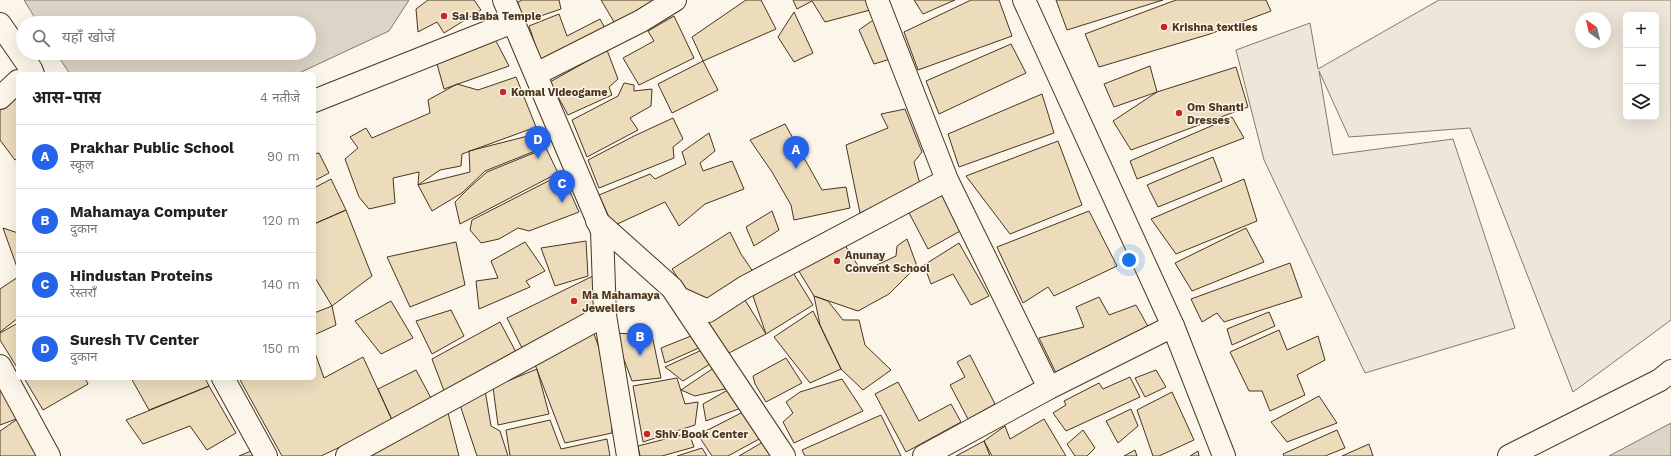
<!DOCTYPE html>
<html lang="hi">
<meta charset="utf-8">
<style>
:root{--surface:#fff;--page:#f6f6f6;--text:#222;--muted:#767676;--line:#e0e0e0;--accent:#2563eb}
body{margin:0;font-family:"Work Sans","Noto Sans Devanagari",sans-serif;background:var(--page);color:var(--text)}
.controls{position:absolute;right:12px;top:12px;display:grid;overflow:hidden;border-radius:6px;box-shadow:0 4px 16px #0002}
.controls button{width:36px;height:36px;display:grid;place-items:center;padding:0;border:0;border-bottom:1px solid var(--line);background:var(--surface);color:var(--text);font:20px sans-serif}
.compass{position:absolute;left:1575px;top:12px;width:36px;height:36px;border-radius:50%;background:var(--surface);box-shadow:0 4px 16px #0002;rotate:326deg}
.you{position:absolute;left:1129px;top:260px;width:14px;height:14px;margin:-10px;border:3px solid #fff;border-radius:50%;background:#1a73e8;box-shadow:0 0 0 6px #1a73e833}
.badge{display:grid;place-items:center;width:26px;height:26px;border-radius:50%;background:var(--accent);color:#fff;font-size:13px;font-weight:700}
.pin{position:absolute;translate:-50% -33px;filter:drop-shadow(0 1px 2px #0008)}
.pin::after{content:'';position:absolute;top:21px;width:14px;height:12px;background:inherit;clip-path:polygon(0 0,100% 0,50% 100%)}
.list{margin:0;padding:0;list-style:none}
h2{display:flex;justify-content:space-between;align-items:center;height:52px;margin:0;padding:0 16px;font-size:17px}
h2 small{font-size:13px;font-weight:400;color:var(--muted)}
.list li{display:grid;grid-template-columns:26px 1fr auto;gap:12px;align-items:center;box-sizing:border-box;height:64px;padding:0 16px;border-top:1px solid var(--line)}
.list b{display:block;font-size:15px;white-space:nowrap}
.list p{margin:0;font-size:13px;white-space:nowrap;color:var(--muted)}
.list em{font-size:13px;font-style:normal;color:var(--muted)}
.icon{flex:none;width:22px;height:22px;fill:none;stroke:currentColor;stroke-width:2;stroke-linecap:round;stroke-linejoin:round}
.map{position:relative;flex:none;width:1671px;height:456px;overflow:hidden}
.search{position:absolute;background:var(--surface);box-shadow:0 4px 16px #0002;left:16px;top:16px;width:300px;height:44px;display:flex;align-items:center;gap:10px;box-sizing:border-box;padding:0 14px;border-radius:22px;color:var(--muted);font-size:15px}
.panel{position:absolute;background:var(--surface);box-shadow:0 4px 16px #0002;left:16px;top:72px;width:300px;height:308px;border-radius:6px}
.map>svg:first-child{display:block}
</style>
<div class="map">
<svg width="1671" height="456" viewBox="0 0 1671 456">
<rect width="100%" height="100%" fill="#fbf6e9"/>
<path fill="#ede6d9" stroke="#887966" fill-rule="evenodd" d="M 1439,0 L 1671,0 L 1671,320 L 1573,392 L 1470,128 L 1349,137 L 1319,71 L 1333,155 L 1453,139 L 1515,328 L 1365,373 L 1264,160 L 1236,50 L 1310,23 L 1318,69 ZM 1626,15 L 1656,15 L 1656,117 L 1626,117 ZM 1581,18 L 1605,18 L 1605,42 L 1581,42 Z"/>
<path fill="#dcd4c6" stroke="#887966" d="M 24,0 L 409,0 L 389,31 L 297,74 L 70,74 L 56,53 L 309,53 L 309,23 L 38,23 Z
M 1671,423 L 1671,456 L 1609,456 Z"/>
<path fill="#ecdcbc" stroke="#4a3520" d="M 428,0 L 474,0 L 481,10 L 444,33 L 437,22 L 418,32 L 416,9 Z
M 522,0 L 559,0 L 561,9 L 523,22 L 518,2 Z
M 601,0 L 666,0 L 620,32 Z
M 746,0 L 761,0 L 776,29 L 703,61 L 692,37 Z
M 793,0 L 871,0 L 874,9 L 825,22 L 812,1 L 797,9 Z
M 914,0 L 955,0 L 923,14 Z
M 971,0 L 999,0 L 1012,36 L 918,70 L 904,32 Z
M 1056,0 L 1163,0 L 1067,30 Z
M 1176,0 L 1266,0 L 1271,11 L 1210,34 L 1099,67 L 1085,34 Z
M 794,12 L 813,53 L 794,62 L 778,37 Z
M 559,14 L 567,36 L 600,19 L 607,32 L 541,62 L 529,26 Z
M 674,16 L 694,58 L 639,85 L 623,58 L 654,41 L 648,31 Z
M 876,18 L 894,58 L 874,64 L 859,30 Z
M 496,41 L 509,66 L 444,89 L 437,64 Z
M 1011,44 L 1026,73 L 939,114 L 926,81 Z
M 607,50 L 618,79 L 609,87 L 612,95 L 568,115 L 550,82 Z
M 703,61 L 718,90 L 672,113 L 658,84 Z
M 1150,66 L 1157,92 L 1114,107 L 1104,84 Z
M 1236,67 L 1248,107 L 1131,150 L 1113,121 L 1157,92 Z
M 516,77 L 536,127 L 462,154 L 461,166 L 440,170 L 418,185 L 419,172 L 393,178 L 395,203 L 369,209 L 359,197 L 345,159 L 358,148 L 350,137 L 366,128 L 372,138 L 430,113 L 428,100 L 457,84 L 478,90 Z
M 624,83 L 634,85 L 634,91 L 652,89 L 651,106 L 630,118 L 638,130 L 587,157 L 572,120 L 618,96 Z
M 1042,94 L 1054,133 L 959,167 L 948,134 Z
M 18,96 L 18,158 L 15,160 L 0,140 L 0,110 Z
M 905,109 L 922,152 L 914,162 L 920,184 L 860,213 L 846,145 L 888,128 L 881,114 Z
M 1232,117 L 1244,138 L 1137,179 L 1130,161 Z
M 673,118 L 683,139 L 673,147 L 674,158 L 599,188 L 588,160 L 634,136 Z
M 785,124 L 822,190 L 846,187 L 850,208 L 794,220 L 791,205 L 772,172 L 750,140 Z
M 709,133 L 715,151 L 700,163 L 703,171 L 732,161 L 744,189 L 705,204 L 679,226 L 665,202 L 613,226 L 599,195 L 650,174 L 655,179 L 686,164 L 682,152 Z
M 536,134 L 545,147 L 485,171 L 462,193 L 432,211 L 418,185 L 470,172 L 469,151 Z
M 1058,141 L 1082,205 L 1010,234 L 966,176 Z
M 546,148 L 558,173 L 460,224 L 455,202 L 470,187 L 487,172 Z
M 319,153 L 329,173 L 314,181 L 314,154 Z
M 1213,157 L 1222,181 L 1158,207 L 1147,185 Z
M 562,174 L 579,212 L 529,231 L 518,228 L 499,239 L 481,243 L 470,230 L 472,220 Z
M 331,179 L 346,210 L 314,224 L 314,188 Z
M 1244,179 L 1257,221 L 1176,254 L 1151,219 Z
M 945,190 L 962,230 L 928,249 L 907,209 Z
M 346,210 L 372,276 L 332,306 L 314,276 L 314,224 Z
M 772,211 L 779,230 L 754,246 L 746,227 Z
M 1089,211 L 1117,266 L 1054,296 L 1048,287 L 1023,303 L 997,247 Z
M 3,228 L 18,233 L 18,270 Z
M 1246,228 L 1264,262 L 1192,291 L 1175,263 Z
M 730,232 L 741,254 L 756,276 L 708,304 L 694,299 L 684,287 L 672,269 Z
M 907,239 L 917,266 L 889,294 L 858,311 L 814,296 L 797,268 L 843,242 L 862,272 L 896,256 L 897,246 Z
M 586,241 L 588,276 L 555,286 L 541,248 Z
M 456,242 L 465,285 L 410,307 L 387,257 Z
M 525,242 L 545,271 L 526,281 L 530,287 L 479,309 L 476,281 L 498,278 L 491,261 Z
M 959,243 L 989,296 L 971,305 L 953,274 L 931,284 L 924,265 Z
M 1290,263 L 1302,297 L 1224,322 L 1217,313 L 1202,322 L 1191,299 Z
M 792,271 L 813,305 L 766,334 L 753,296 Z
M 593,276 L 595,314 L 524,352 L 507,318 Z
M 18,277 L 18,318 L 0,332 L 0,289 Z
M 814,296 L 828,301 L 843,320 L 859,320 L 865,345 L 891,370 L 863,390 L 841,369 L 820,325 Z
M 1099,297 L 1109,315 L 1136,305 L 1150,330 L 1056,373 L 1039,338 L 1084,327 L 1076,307 Z
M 745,300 L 766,334 L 727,354 L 708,321 Z
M 391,301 L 413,338 L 381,354 L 355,321 Z
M 332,306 L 336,325 L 314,335 L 314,313 Z
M 451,310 L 464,336 L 432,354 L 416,321 Z
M 813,311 L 841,369 L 810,383 L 774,337 Z
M 1269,312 L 1275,326 L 1232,345 L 1227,329 Z
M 500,322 L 517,354 L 446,396 L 432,359 Z
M 18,323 L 18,369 L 0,340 L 0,333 Z
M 1279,330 L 1287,350 L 1318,336 L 1325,360 L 1297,375 L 1305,395 L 1270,411 L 1262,391 L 1249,391 L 1230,352 Z
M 593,331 L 603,359 L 611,403 L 612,433 L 565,443 L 534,362 Z
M 701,332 L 701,347 L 665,363 L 661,348 Z
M 614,333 L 652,335 L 661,378 L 632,381 Z
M 704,349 L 713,362 L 683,381 L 665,367 Z
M 314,350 L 324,378 L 363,357 L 393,422 L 321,456 L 282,456 L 239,378 L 314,378 Z
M 970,355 L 995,404 L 968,419 L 950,385 L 965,377 L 957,362 Z
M 786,358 L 802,383 L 766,402 L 755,384 L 753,376 Z
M 718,365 L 733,387 L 695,396 L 681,390 Z
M 537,369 L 549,414 L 498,425 L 493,387 Z
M 416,370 L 432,400 L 393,422 L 378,389 Z
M 1156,370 L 1166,387 L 1145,397 L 1135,378 Z
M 1130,377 L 1140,397 L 1066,431 L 1053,413 L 1066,405 L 1064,401 L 1099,383 L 1103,389 Z
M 24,378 L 85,378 L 88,384 L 43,410 Z
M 131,378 L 205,378 L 209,386 L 149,410 Z
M 677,378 L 685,404 L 698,402 L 695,425 L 643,442 L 633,386 Z
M 842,379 L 863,411 L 794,443 L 783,422 L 793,413 L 786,402 L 800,392 Z
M 0,382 L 19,418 L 0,425 Z
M 898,382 L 919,421 L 951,404 L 961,422 L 906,452 L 875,394 Z
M 209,386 L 236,433 L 207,450 L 190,426 L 143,444 L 126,420 Z
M 733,387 L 741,408 L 706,421 L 703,404 Z
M 485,390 L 491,426 L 500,431 L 508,456 L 477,456 L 459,402 Z
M 1172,392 L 1194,440 L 1159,456 L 1153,456 L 1137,410 Z
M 1319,396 L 1337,423 L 1287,442 L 1271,422 Z
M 1131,409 L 1138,426 L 1118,443 L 1106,421 Z
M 745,411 L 761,438 L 728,456 L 712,456 L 698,435 Z
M 448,413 L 459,456 L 368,456 Z
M 881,415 L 901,456 L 805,456 L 802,450 Z
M 19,418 L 39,456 L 0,456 L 0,431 Z
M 1044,419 L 1066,456 L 992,456 L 984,441 L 1005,426 L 1010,439 Z
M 550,420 L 561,449 L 607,439 L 610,456 L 510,456 L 506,430 Z
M 1083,430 L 1095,448 L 1087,456 L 1075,456 L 1067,444 Z
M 1337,430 L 1345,448 L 1325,456 L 1284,456 L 1283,454 Z
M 689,433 L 694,447 L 662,456 L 640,456 L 638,446 Z
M 984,441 L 990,456 L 956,456 Z
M 763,442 L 775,456 L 739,456 Z
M 1369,444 L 1373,456 L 1342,456 Z
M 702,448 L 707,456 L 677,456 Z
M 1135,450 L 1137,456 L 1124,456 Z
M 251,451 L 253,456 L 239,456 Z
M 1198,451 L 1199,456 L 1190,456 Z"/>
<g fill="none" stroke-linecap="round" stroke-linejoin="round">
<defs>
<path id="minor" d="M 504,0 L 602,231 L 605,315 L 628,456
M 877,0 L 947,180
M 0,24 L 31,69 L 33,74
M 536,74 L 641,21 L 675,0
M 0,98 L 18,81
M 314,101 L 513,22
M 597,221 L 672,288 L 784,456
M 679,298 L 708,311 L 745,287 L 947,180 L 1049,388
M 0,366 L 49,456
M 223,378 L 266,456
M 347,456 L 605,315
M 924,456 L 1049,388 L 1173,326
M 1509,456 L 1660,380 L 1671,371"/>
<path id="major" d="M 1024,0 L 1173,326 L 1224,456"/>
</defs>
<use href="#minor" stroke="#4a3520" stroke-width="24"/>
<use href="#major" stroke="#4a3520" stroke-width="24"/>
<use href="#minor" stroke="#fbf6e9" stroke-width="22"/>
<use href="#major" stroke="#fbf6e9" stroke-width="22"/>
</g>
<g fill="#c62828" stroke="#fbf6e9" stroke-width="1.5">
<circle cx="444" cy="16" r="4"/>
<circle cx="1164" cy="27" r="4"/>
<circle cx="503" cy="92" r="4"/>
<circle cx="1179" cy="113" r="4"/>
<circle cx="837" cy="261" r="4"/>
<circle cx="574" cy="301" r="4"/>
<circle cx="647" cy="434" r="4"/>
</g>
<g text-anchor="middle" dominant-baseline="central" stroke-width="3" stroke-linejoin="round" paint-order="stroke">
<g font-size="11" font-weight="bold" fill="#4a3520" stroke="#fbf6e9" text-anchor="start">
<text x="452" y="16">Sai Baba Temple</text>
<text x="1172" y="27">Krishna textiles</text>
<text x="511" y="92">Komal Videogame</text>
<text x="1187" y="107">Om Shanti<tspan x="1187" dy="13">Dresses</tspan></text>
<text x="845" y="255">Anunay<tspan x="845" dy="13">Convent School</tspan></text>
<text x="582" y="295">Ma Mahamaya<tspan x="582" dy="13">Jewellers</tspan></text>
<text x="655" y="434">Shiv Book Center</text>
</g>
</g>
</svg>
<div class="controls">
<button>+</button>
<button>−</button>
<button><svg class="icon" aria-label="layers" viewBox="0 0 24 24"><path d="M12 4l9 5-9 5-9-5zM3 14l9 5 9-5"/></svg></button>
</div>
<svg class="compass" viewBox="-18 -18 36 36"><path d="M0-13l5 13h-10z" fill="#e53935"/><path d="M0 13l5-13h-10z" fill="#767676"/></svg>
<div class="you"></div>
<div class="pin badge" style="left:796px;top:169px">A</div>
<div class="pin badge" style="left:640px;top:356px">B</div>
<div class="pin badge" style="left:562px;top:203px">C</div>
<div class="pin badge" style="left:538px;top:159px">D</div>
<div class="search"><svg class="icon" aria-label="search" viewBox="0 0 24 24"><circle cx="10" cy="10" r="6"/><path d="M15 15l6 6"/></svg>यहाँ खोजें</div>
<section class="panel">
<h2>आस-पास<small>4 नतीजे</small></h2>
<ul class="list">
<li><span class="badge">A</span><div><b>Prakhar Public School</b><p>स्कूल</p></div><em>90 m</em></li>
<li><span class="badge">B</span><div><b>Mahamaya Computer</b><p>दुकान</p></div><em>120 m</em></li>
<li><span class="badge">C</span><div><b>Hindustan Proteins</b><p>रेस्तराँ</p></div><em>140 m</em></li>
<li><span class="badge">D</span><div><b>Suresh TV Center</b><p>दुकान</p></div><em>150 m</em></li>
</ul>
</section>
</div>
